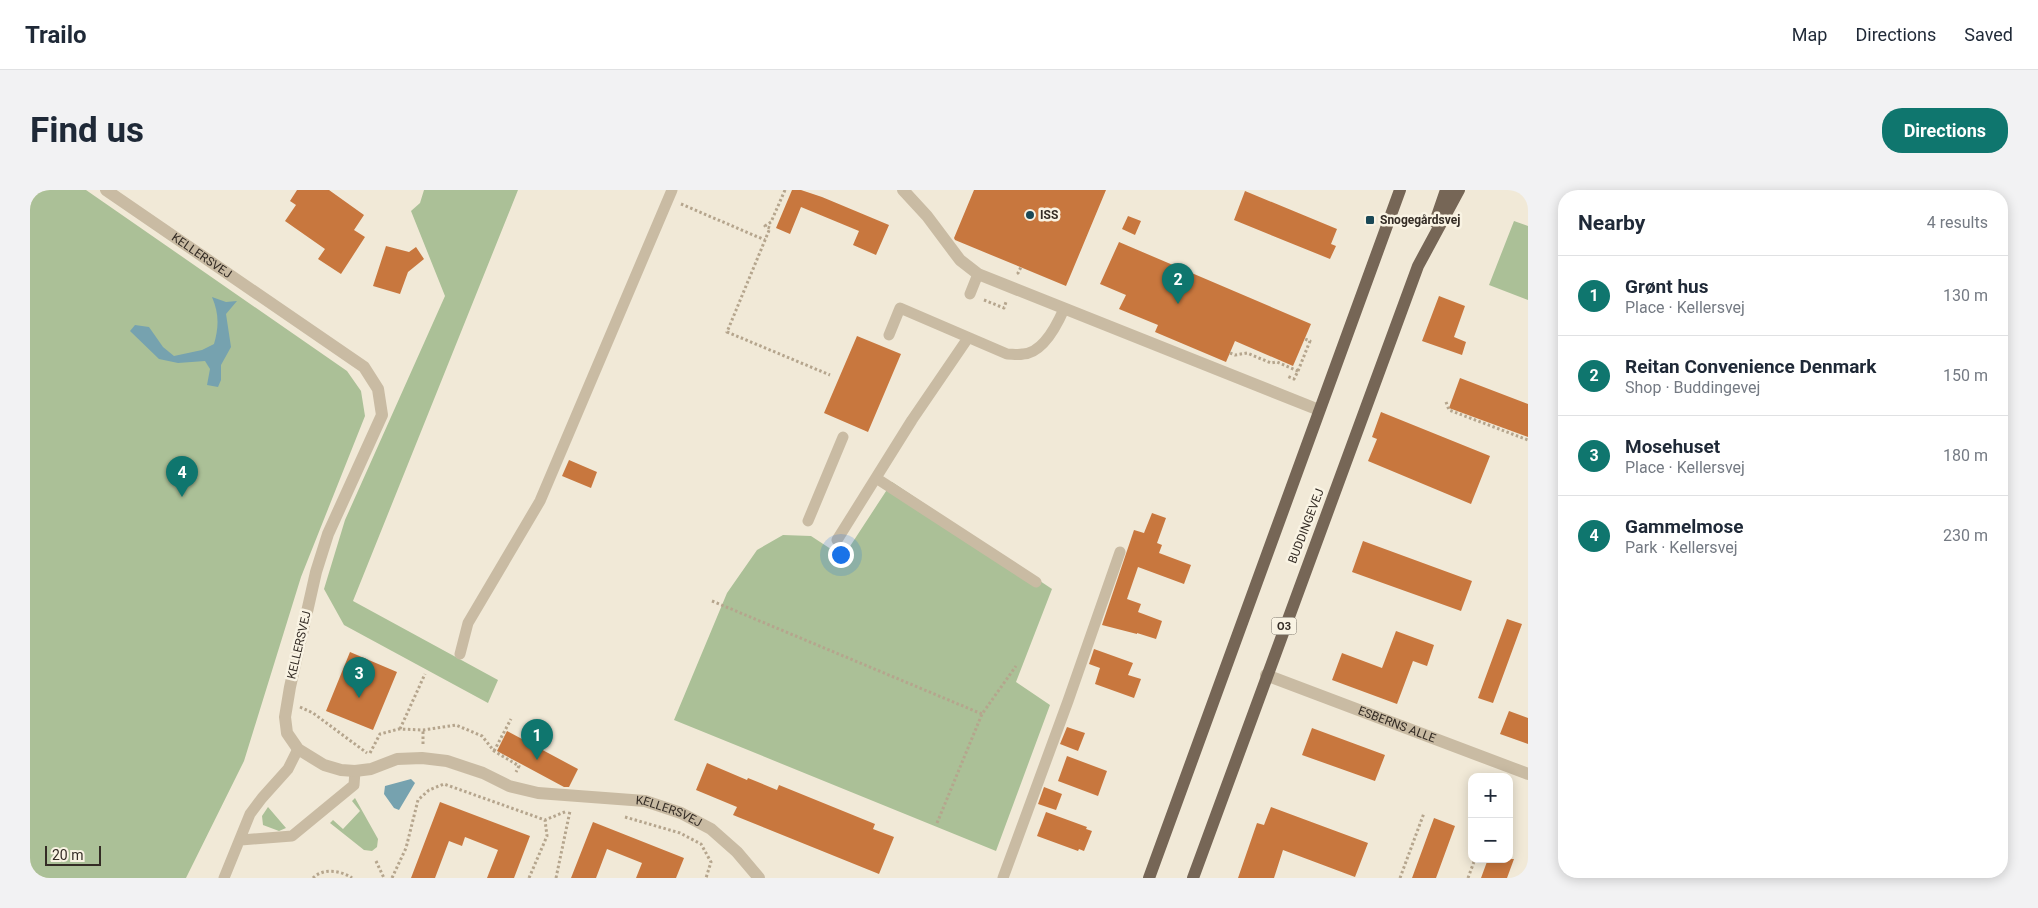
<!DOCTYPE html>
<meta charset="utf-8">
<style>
:root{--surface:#fff;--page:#f2f2f3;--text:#1f2937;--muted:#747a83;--line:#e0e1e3;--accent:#0f766e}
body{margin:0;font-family:Roboto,sans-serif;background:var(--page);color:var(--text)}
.controls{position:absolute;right:15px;bottom:15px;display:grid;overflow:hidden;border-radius:10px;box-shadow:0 2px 12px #0003}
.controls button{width:45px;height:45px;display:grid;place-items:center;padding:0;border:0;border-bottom:1px solid var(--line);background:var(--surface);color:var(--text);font:25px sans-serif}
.scale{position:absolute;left:15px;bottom:12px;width:56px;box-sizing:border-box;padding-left:5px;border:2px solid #342c25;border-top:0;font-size:14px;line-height:18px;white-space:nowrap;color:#342c25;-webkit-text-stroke:4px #f9f3e3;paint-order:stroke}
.you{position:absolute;left:810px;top:364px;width:18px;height:18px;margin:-12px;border:4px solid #fff;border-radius:50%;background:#1a73e8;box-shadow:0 0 0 8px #1a73e833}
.badge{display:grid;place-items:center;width:32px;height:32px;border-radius:50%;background:var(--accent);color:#fff;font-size:16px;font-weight:700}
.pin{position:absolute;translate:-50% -41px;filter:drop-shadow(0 1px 2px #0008)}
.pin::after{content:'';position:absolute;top:26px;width:18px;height:15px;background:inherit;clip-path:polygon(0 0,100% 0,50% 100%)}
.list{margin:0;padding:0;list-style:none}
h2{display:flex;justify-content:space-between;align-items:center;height:65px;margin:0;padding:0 20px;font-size:21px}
h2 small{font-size:16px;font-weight:400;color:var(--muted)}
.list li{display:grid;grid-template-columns:32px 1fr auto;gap:15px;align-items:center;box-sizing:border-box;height:80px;padding:0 20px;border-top:1px solid var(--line)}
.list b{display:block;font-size:19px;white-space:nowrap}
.list p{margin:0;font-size:16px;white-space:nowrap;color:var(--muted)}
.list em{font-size:16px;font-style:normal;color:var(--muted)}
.map{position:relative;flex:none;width:1498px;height:688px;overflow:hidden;border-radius:20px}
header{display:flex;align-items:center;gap:30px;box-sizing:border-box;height:70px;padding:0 25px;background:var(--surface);border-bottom:1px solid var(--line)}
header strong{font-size:24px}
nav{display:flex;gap:28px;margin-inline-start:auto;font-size:18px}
.intro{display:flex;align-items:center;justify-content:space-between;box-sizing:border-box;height:120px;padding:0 30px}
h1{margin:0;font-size:35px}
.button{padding:12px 22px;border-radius:20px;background:var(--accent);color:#fff;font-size:18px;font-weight:700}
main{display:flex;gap:30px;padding:0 30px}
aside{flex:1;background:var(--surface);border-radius:20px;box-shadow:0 2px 12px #0003}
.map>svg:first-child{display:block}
</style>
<header>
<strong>Trailo</strong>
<nav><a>Map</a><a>Directions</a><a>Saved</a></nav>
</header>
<div class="intro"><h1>Find us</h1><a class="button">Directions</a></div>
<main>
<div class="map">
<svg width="1498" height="688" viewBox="0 0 1498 688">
<rect width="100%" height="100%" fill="#f1e9d7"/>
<path fill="#abc097" d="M 0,0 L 56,0 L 317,181 L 331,201 L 335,226 L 271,387 L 214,571 L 156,688 L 0,688 Z
M 394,0 L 488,0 L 323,411 L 468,490 L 458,513 L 314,435 L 294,399 L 315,330 L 415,106 L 381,21 L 390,13 Z
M 1484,31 L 1498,36 L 1498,110 L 1459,95 Z
M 862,292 L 1022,399 L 986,492 L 1020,515 L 966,661 L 644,530 L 697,403 L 727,360 L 753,345 L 781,346 L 813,367 Z
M 325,608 L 348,649 L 347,657 L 342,661 L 334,660 L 300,633 L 303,630 L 313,639 L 330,621 L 322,611 Z
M 238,617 L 256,638 L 249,641 L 233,635 L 232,626 Z"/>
<path fill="#76a2af" d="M 182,107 L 196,112 L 207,111 L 196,124 L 201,157 L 191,175 L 191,190 L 188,197 L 177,195 L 180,179 L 175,171 L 148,173 L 129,169 L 100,141 L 105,135 L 119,137 L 133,157 L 144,166 L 172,160 L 184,154 C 189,137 189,123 182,107 Z
M 381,589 L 385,593 L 369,620 L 364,618 L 354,604 L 355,596 Z"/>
<path fill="#c8773e" d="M 267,0 L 299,0 L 334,25 L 324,40 L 335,47 L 311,84 L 288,69 L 295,59 L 255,31 L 266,15 L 260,11 Z
M 762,0 L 771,0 L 792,7 L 859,35 L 846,65 L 823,55 L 829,41 L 771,17 L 760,44 L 746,38 Z
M 944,0 L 1076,0 L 1036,96 L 925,50 L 924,48 Z
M 1215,1 L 1307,39 L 1301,54 L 1306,56 L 1300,69 L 1204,30 Z
M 1098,26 L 1111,31 L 1105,45 L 1092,39 Z
M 1089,52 L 1281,134 L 1263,176 L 1205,151 L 1196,172 L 1125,142 L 1128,135 L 1089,119 L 1096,105 L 1070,94 Z
M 356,56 L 379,62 L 386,57 L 394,69 L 378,82 L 370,104 L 343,96 Z
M 1409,106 L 1435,116 L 1424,147 L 1436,152 L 1432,165 L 1392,151 Z
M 827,146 L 871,164 L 838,242 L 794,223 Z
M 1430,188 L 1498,214 L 1498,247 L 1419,218 Z
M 1351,222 L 1460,266 L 1441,314 L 1338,271 L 1347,249 L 1342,247 Z
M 539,270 L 567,282 L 561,298 L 532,286 Z
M 1122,323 L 1136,328 L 1127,353 L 1132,355 L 1129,363 L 1161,375 L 1154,394 L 1108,377 L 1097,409 L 1111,414 L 1108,422 L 1132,431 L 1126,449 L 1107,443 L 1107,444 L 1072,435 L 1104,340 L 1114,343 Z
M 1333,351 L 1442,391 L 1431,421 L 1322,382 Z
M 1477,429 L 1492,434 L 1463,513 L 1448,508 Z
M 1366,441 L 1404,455 L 1397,476 L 1383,471 L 1367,514 L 1302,490 L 1312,463 L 1352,478 Z
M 1064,459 L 1103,473 L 1098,485 L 1111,489 L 1104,508 L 1065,494 L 1070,478 L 1059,474 Z
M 320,462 L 367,482 L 343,540 L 296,521 Z
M 1479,521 L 1498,528 L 1498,554 L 1470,544 Z
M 1037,537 L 1055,543 L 1048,561 L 1030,554 Z
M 1282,538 L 1355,565 L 1345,591 L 1272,565 Z
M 477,541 L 548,579 L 539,597 L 534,597 L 467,561 Z
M 1037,566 L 1077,581 L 1068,606 L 1028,591 Z
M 677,573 L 717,590 L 718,588 L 747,600 L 749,595 L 845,634 L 843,639 L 864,647 L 849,684 L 703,625 L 707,617 L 666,600 Z
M 1014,597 L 1032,604 L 1026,620 L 1008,614 Z
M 410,612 L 500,646 L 484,688 L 457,688 L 468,660 L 435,647 L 432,656 L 419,651 L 405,688 L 381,688 Z
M 1241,617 L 1338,653 L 1325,687 L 1253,660 L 1244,688 L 1208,688 L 1227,633 L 1234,635 Z
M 1016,622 L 1057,637 L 1056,639 L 1062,641 L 1054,661 L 1049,659 L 1048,661 L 1007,646 Z
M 1404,628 L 1425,636 L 1406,688 L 1382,688 Z
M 563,632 L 654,668 L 646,688 L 606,688 L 612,673 L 577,659 L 566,688 L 541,688 Z
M 1458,669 L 1484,669 L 1477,688 L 1451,688 Z"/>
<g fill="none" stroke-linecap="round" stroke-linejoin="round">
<path stroke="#b5a58d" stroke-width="3" stroke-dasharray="2.5 2.5" stroke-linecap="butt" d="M 755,0 L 741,32 L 735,36 L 740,38 L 697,142 L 800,185
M 651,14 L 735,50
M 989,84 L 988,83 L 991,77
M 954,110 L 974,118 L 976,112
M 1200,163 L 1205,165 L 1217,163 L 1241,173 L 1247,172 L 1268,181 L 1264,189 L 1257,186
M 1268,181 L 1280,151 L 1275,149
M 1416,212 L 1419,220 L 1498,250
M 682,411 L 952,524
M 270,517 L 283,523 L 337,563
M 370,539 L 395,484
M 393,554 L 393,540
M 464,561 L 481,529
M 340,563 L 350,544 L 369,539 L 393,540 L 426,535 L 452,546 L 464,561 L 489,576 L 486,582
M 595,627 L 650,643 L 671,654 L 681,672 L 676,688
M 907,633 L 952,524 L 986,476
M 346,671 L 354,688
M 283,688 C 293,678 310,680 322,688
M 362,688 L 376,658 L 388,610 L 399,600 L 414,594 L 515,630 L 537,621
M 499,688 L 517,646 L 515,630
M 526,688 L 540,621
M 1370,688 L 1394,623
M 1438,688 L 1445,669"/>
<path stroke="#c9bba3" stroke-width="11" d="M 940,104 L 948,84
M 859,145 L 870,118 L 977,164 C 982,164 988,165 993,164 C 1013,163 1027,135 1034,119
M 846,288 L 1006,392
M 778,331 L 813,247
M 807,350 L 882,230 L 938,148
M 430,464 L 438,433 L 510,311 L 642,0
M 211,650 L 262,646 L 324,595 L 325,581
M 194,688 L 220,624 L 232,608 L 258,579 L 268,559
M 973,688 L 1038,511 L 1090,362"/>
<g stroke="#c9bba3" stroke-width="12">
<path id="s1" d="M 76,0 L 334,177 L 348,199 L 352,225 L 298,344 L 286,382 L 260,497 L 255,527 L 257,543 L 268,559 L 294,575 L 311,580 L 325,581 L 341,579 L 367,569 L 392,568 L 417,571 L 453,583 L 479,596 L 508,603 L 615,611 L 651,623 L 681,639 L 707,662 L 729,688"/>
<path d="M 873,0 L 897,26 L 930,70 L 948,84 L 1289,220"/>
<path id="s2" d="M 1236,485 L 1498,584"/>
</g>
<path stroke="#766656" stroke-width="12" d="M 1405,32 L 1416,0
M 1119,688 L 1370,0
M 1163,688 L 1388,76 L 1429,0"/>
</g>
<g fill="#1a4856" stroke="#f9f3e3" stroke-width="2">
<circle cx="1000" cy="25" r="5"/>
<rect x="1335" y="25" width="10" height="10" rx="2.5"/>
</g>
<g text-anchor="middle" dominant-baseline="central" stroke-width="5" stroke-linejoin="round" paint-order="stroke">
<rect fill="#f9f3e3" stroke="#6f685e" stroke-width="1" x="1241.5" y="427.5" width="25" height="17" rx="4"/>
<g font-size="11" font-weight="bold" fill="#342c25">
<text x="1254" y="436">O3</text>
</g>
<g font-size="12" font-weight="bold" fill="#342c25" stroke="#f9f3e3" text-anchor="start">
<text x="1010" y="25">ISS</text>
<text x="1350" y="30">Snogegårdsvej</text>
</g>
<g font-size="12" fill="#342c25" stroke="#f9f3e3">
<text stroke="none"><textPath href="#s1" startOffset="116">KELLERSVEJ</textPath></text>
<text transform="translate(1276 336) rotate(-69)">BUDDINGEVEJ</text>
<text transform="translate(269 455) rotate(-77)">KELLERSVEJ</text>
<text stroke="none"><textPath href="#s2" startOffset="140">ESBERNS ALLE</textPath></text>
<text stroke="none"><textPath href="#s1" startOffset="1106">KELLERSVEJ</textPath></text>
</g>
</g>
</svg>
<div class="controls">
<button>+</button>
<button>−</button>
</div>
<div class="scale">20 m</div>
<div class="you"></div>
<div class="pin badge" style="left:507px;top:570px">1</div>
<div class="pin badge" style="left:1148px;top:114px">2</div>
<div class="pin badge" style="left:329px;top:508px">3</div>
<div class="pin badge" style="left:152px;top:307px">4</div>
</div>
<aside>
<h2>Nearby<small>4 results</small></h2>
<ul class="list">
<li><span class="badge">1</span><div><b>Grønt hus</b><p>Place · Kellersvej</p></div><em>130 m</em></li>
<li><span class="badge">2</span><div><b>Reitan Convenience Denmark</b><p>Shop · Buddingevej</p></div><em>150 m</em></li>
<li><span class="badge">3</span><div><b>Mosehuset</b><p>Place · Kellersvej</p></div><em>180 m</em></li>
<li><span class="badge">4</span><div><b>Gammelmose</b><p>Park · Kellersvej</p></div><em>230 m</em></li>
</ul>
</aside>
</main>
